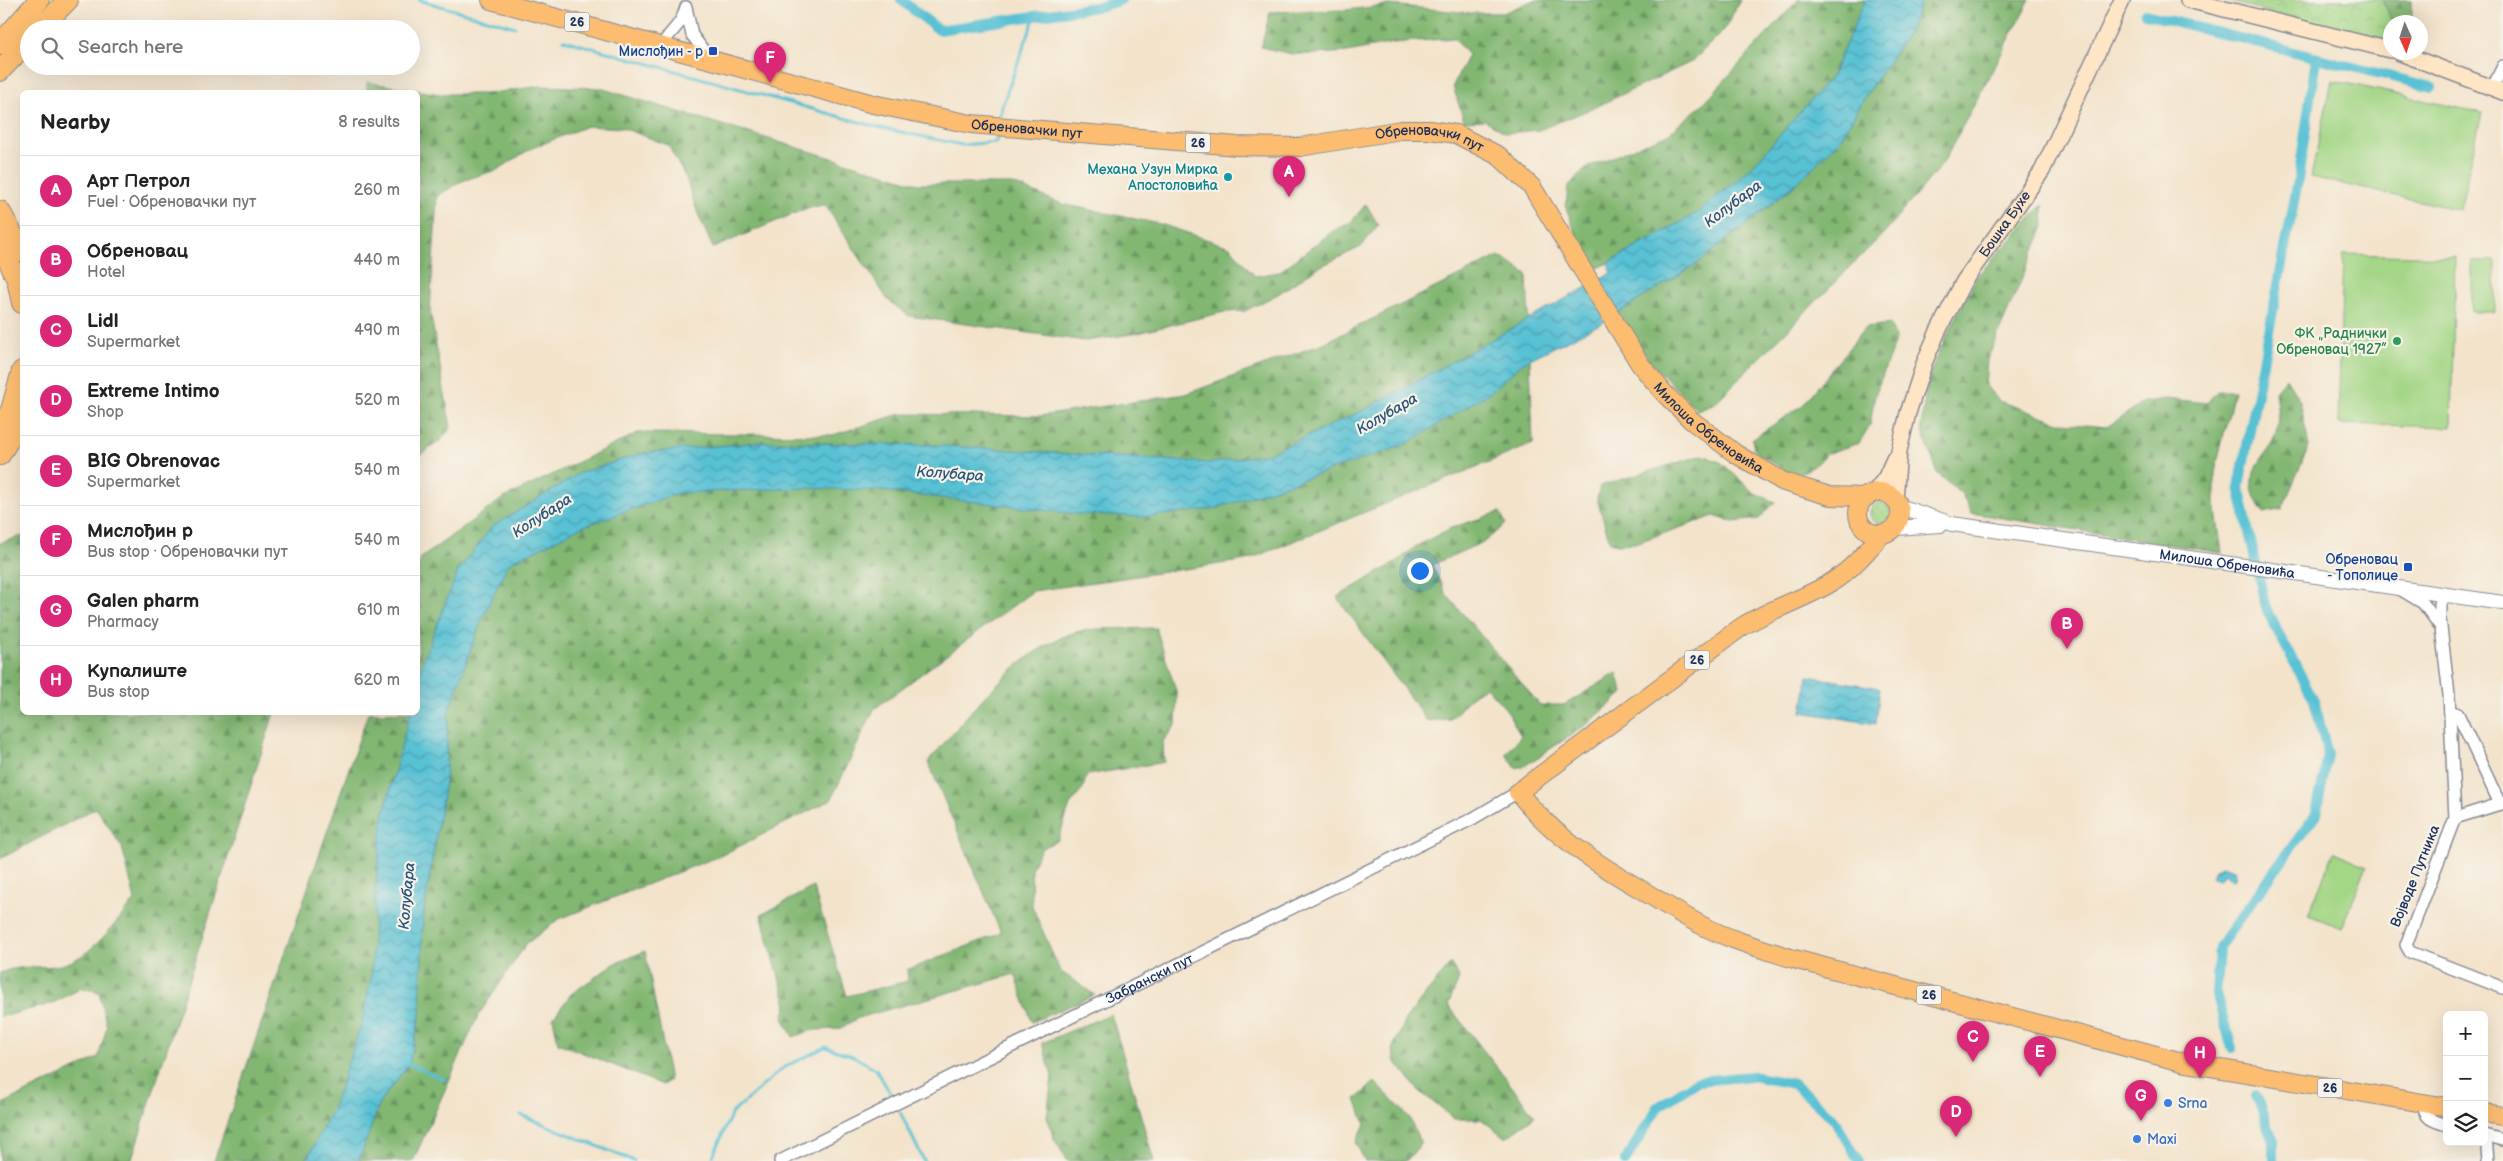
<!DOCTYPE html>
<meta charset="utf-8">
<style>
:root{--surface:#fff;--page:#f6f6f6;--text:#222;--muted:#767676;--line:#e0e0e0;--accent:#db2777}
body{margin:0;font-family:"Balsamiq Sans",sans-serif;background:var(--page);color:var(--text)}
.controls{position:absolute;right:15px;bottom:15px;display:grid;overflow:hidden;border-radius:8px;box-shadow:0 5px 20px #0002}
.controls button{width:45px;height:45px;display:grid;place-items:center;padding:0;border:0;border-bottom:1px solid var(--line);background:var(--surface);color:var(--text);font:25px sans-serif}
.compass{position:absolute;left:2383px;top:15px;width:45px;height:45px;border-radius:50%;background:var(--surface);box-shadow:0 5px 20px #0002;rotate:177deg}
.you{position:absolute;left:1419px;top:570px;width:18px;height:18px;margin:-12px;border:4px solid #fff;border-radius:50%;background:#1a73e8;box-shadow:0 0 0 8px #1a73e833}
.badge{display:grid;place-items:center;width:32px;height:32px;border-radius:50%;background:var(--accent);color:#fff;font-size:16px;font-weight:700}
.pin{position:absolute;translate:-50% -41px;filter:drop-shadow(0 1px 2px #0008)}
.pin::after{content:'';position:absolute;top:26px;width:18px;height:15px;background:inherit;clip-path:polygon(0 0,100% 0,50% 100%)}
.list{margin:0;padding:0;list-style:none}
h2{display:flex;justify-content:space-between;align-items:center;height:65px;margin:0;padding:0 20px;font-size:21px}
h2 small{font-size:16px;font-weight:400;color:var(--muted)}
.list li{display:grid;grid-template-columns:32px 1fr auto;gap:15px;align-items:center;box-sizing:border-box;height:70px;padding:0 20px;border-top:1px solid var(--line)}
.list b{display:block;font-size:19px;white-space:nowrap}
.list p{margin:0;font-size:16px;white-space:nowrap;color:var(--muted)}
.list em{font-size:16px;font-style:normal;color:var(--muted)}
.icon{flex:none;width:28px;height:28px;fill:none;stroke:currentColor;stroke-width:2;stroke-linecap:round;stroke-linejoin:round}
.map{position:relative;flex:none;width:2503px;height:1161px;overflow:hidden}
.search{position:absolute;background:var(--surface);box-shadow:0 5px 20px #0002;left:20px;top:20px;width:400px;height:55px;display:flex;align-items:center;gap:12px;box-sizing:border-box;padding:0 18px;border-radius:28px;color:var(--muted);font-size:19px}
.panel{position:absolute;background:var(--surface);box-shadow:0 5px 20px #0002;left:20px;top:90px;width:400px;height:625px;border-radius:8px}
.map>svg:first-child{display:block}
</style>
<div class="map">
<svg width="2503" height="1161" viewBox="0 0 2503 1161">
<defs>
<pattern id="grass-dots" width="8" height="8" patternUnits="userSpaceOnUse" patternTransform="scale(1.25)"><rect width="8" height="8" fill="#a3d685"/><path d="M2 2h.1M6 6h.1" fill="none" stroke="#8cb875" stroke-width="1.8" stroke-linecap="round"/></pattern>
<pattern id="forest-firs" width="22" height="20" patternUnits="userSpaceOnUse" patternTransform="scale(1.25)"><rect width="22" height="20" fill="#82b772"/><path d="M5 1l3.5 6h-7zM16 11l3.5 6h-7z" fill="#6a9561"/></pattern>
<pattern id="park-crowns" width="20" height="18" patternUnits="userSpaceOnUse" patternTransform="scale(1.25)"><rect width="20" height="18" fill="#a3d685"/><path d="M2 6a3 3 0 1 1 6 0M12 15a3 3 0 1 1 6 0" fill="none" stroke="#8cb875"/></pattern>
<pattern id="water-waves" width="16" height="10" patternUnits="userSpaceOnUse" patternTransform="scale(1.25)"><rect width="16" height="10" fill="#58c1d4"/><path d="M0 5q4-4 8 0t8 0" fill="none" stroke="#489daf"/></pattern>
</defs>
<rect width="100%" height="100%" fill="#f7f3e8"/>
<filter id="ink" filterUnits="userSpaceOnUse"><feTurbulence type="fractalNoise" baseFrequency=".02" numOctaves="2"/><feDisplacementMap in="SourceGraphic" scale="10" xChannelSelector="R" yChannelSelector="G"/><feConvolveMatrix kernelMatrix="1 2 1 2 8 2 1 2 1" color-interpolation-filters="sRGB"/></filter>
<filter id="wash" filterUnits="userSpaceOnUse"><feTurbulence type="fractalNoise" baseFrequency=".0096" numOctaves="4" result="noise"/><feDisplacementMap in="SourceGraphic" scale="20" xChannelSelector="R" yChannelSelector="G"/><feGaussianBlur stdDeviation="1.12" result="paint"/><feColorMatrix in="noise" values="0 0 0 0 0 0 0 0 0 0 0 0 0 0 0 0 0 1.4 0 .05"/><feComposite in="paint" operator="in"/></filter>
<g filter="url(#wash)">
<rect width="100%" height="100%" fill="#f3e3cb"/>
<path fill="url(#grass-dots)" stroke="#5f8272" d="M1870 513a10 10 0 1 1 20 0a10 10 0 1 1-20 0Z"/>
<path fill="url(#forest-firs)" stroke="#4e7368" d="M 1534,0 L 1740,0 L 1725,29 L 1693,61 L 1598,106 L 1539,130 L 1506,133 L 1485,120 L 1464,121 L 1453,86 L 1468,55 L 1454,38 L 1393,43 L 1347,52 L 1317,54 L 1292,54 L 1261,47 L 1270,12 L 1345,10 L 1390,5 L 1470,13 L 1503,13 Z
M 1798,0 L 1865,0 L 1832,76 L 1750,169 L 1697,213 L 1608,263 L 1596,269 L 1589,267 L 1566,208 L 1568,186 L 1586,168 L 1668,134 L 1703,104 Z
M 1921,0 L 2030,0 L 1943,163 L 1885,232 L 1715,403 L 1697,410 L 1650,362 L 1618,312 L 1698,263 L 1796,184 L 1839,141 L 1869,90 L 1910,30 Z
M 2383,0 L 2412,0 L 2412,22 L 2392,22 Z
M 367,82 L 439,94 L 485,94 L 541,86 L 600,88 L 918,184 L 1013,184 L 1062,204 L 1160,224 L 1230,247 L 1255,276 L 1279,272 L 1333,231 L 1351,222 L 1366,204 L 1378,225 L 1361,247 L 1317,268 L 1278,294 L 1245,311 L 1224,312 L 1138,333 L 1086,341 L 909,316 L 888,300 L 825,205 L 805,209 L 713,248 L 698,214 L 686,178 L 668,145 L 623,128 L 587,126 L 530,149 L 499,169 L 462,181 L 437,196 L 430,311 L 451,428 L 440,441 L 420,455 L 418,439 L 418,92 L 367,92 Z
M 2043,205 L 2044,227 L 1987,360 L 1985,385 L 1999,401 L 2062,423 L 2107,427 L 2144,402 L 2167,399 L 2207,403 L 2217,391 L 2234,391 L 2215,472 L 2215,504 L 2222,553 L 1971,513 L 1962,494 L 1938,474 L 1921,428 L 1927,382 L 1938,353 L 1978,275 Z
M 1499,256 L 1527,274 L 1533,444 L 1247,560 L 1033,591 L 874,709 L 831,800 L 722,855 L 559,919 L 526,944 L 478,1016 L 413,1161 L 214,1161 L 368,713 L 418,712 L 418,568 L 421,558 L 502,499 L 638,433 L 833,435 L 900,414 L 1040,416 L 1186,394 L 1324,343 Z
M 1890,324 L 1896,339 L 1875,395 L 1870,425 L 1859,443 L 1828,453 L 1813,467 L 1800,473 L 1789,473 L 1759,454 L 1754,448 L 1752,439 L 1803,405 L 1866,327 Z
M 2286,378 L 2300,401 L 2309,446 L 2282,509 L 2264,513 C 2232,469 2273,461 2277,426 C 2279,415 2276,402 2275,391 Z
M 1703,455 L 1722,463 L 1753,492 L 1775,502 L 1759,519 L 1733,522 L 1714,516 L 1635,543 L 1618,544 L 1610,542 L 1597,499 L 1600,486 Z
M 1500,512 L 1506,524 L 1485,541 L 1432,565 L 1446,594 L 1540,705 L 1564,705 L 1617,673 L 1623,693 L 1588,724 L 1526,765 L 1516,768 L 1506,754 L 1521,736 L 1506,709 L 1486,687 L 1472,696 L 1451,719 L 1427,721 L 1337,597 L 1395,563 L 1415,547 L 1451,528 Z
M 22,536 L 22,712 L 274,713 L 131,1161 L 0,1161 L 0,1105 L 98,1058 L 107,1027 L 99,992 L 82,988 L 51,1004 L 0,1017 L 0,973 C 19,964 41,969 61,965 C 90,959 116,922 135,900 L 122,847 L 96,808 L 0,859 L 0,543 Z
M 1156,628 L 1177,694 L 1176,725 L 1163,741 L 1164,762 L 1087,775 L 1082,790 L 1070,805 L 1058,840 L 1041,849 L 1031,869 L 1032,906 L 1060,971 L 1095,995 L 1032,1022 L 1015,974 L 858,1018 L 839,1029 L 813,1030 L 793,1037 L 783,1018 L 787,1005 L 761,915 L 813,887 L 847,996 L 908,981 L 907,970 L 1001,933 L 928,762 C 968,716 1015,651 1076,632 C 1093,627 1135,629 1156,628 Z
M 645,951 L 670,1080 L 663,1085 L 558,1043 L 553,1018 L 571,994 L 614,964 Z
M 1451,963 L 1459,979 L 1448,1005 L 1535,1116 L 1506,1138 L 1481,1119 L 1454,1119 L 1417,1089 L 1394,1060 L 1393,1047 L 1408,1016 Z
M 1111,1014 L 1154,1161 L 1068,1161 L 1054,1139 L 1047,1117 L 1052,1076 L 1042,1043 Z
M 1375,1082 L 1409,1117 L 1421,1144 L 1406,1161 L 1365,1161 L 1356,1143 L 1365,1124 L 1356,1099 Z"/>
<path fill="url(#park-crowns)" stroke="#5f8272" d="M 2225,0 L 2383,0 L 2392,22 L 2390,45 Z"/>
<path fill="#a3d685" stroke="#5f8272" d="M 2332,80 L 2482,113 L 2460,210 L 2311,177 Z
M 2343,254 L 2455,257 L 2451,427 L 2338,424 Z
M 2472,261 L 2495,261 L 2495,312 L 2472,312 Z
M 2334,852 L 2367,866 L 2342,928 L 2308,915 Z"/>
<path fill="url(#water-waves)" stroke="#3a7899" d="M 1865,0 L 1921,0 L 1910,30 L 1869,90 L 1839,141 L 1796,184 L 1698,263 L 1600,324 L 1524,362 L 1490,392 L 1405,445 L 1214,509 L 1146,517 L 1077,514 L 882,491 L 808,488 L 678,493 L 579,528 L 508,564 L 481,621 L 449,710 L 445,782 L 423,918 L 420,1018 L 409,1064 L 380,1102 L 359,1161 L 306,1161 L 333,1108 L 362,1022 L 371,978 L 376,886 L 383,817 L 410,713 L 418,712 L 418,682 L 422,663 L 458,571 L 492,527 L 580,473 L 643,453 L 759,442 L 932,445 L 1211,463 L 1270,453 L 1366,409 L 1612,273 L 1608,263 L 1697,213 L 1750,169 L 1832,76 Z
M 1808,676 L 1880,688 L 1876,724 L 1802,712 Z
M 2222,866 L 2236,871 L 2235,879 L 2232,880 L 2224,874 L 2219,880 L 2212,878 L 2215,869 Z"/>
<g fill="none" stroke-linecap="round" stroke-linejoin="round">
<path stroke="#58c1d4" stroke-width="3" d="M 419,0 L 515,27
M 564,40 L 877,127 L 962,145 L 996,142 L 1000,132
M 999,121 L 1002,106 L 1035,16
M 407,1063 L 445,1080
M 900,1112 L 924,1161
M 521,1115 L 634,1161
M 713,1156 L 732,1113 L 783,1068 L 825,1047 L 853,1056 L 876,1069 L 892,1096"/>
<path stroke="#58c1d4" stroke-width="10" d="M 901,0 L 939,30 L 1103,6 L 1121,0
M 2145,14 L 2432,87
M 2232,1048 L 2216,994 L 2219,947 L 2316,814 L 2328,755 L 2314,700 L 2268,613 L 2264,600 L 2239,487 L 2298,181 L 2316,58
M 2256,1095 L 2273,1138 L 2273,1161
M 1625,1161 L 1658,1107 L 1698,1081 L 1752,1076 L 1794,1084 L 1833,1118 L 1859,1161"/>
</g>
</g>
<g filter="url(#ink)">
<g fill="none" stroke-linecap="round" stroke-linejoin="round">
<defs>
<g id="minor">
<path d="M 686,7 L 692,35 L 710,59"/>
<path d="M 663,45 C 668,32 681,27 685,10"/>
<path d="M 2493,87 L 2503,66"/>
<path d="M 2398,588 L 2423,603 L 2440,626"/>
<path d="M 2444,594 L 2440,604 L 2440,619 L 2449,695 L 2455,818 L 2406,945 L 2410,952 L 2503,988"/>
<path d="M 2450,711 L 2458,714 L 2500,804"/>
<path d="M 2455,818 L 2503,803"/>
<path d="M 2423,1103 C 2424,1119 2433,1121 2447,1125"/>
<path d="M 2484,1135 L 2503,1140"/>
<path d="M 2486,1136 L 2488,1161"/>
<path id="s1" d="M 780,1161 L 1472,819 L 1518,792"/>
</g>
<g id="tertiary">
<path id="s2" d="M 1899,506 L 1952,524 L 2503,603"/>
<path d="M 1895,528 L 1941,525"/>
</g>
<g id="secondary">
<path d="M 2188,0 L 2390,50"/>
<path d="M 2398,52 L 2503,92"/>
<path d="M 1874,493 L 1886,477 L 1894,459"/>
<path id="s3" d="M 1895,499 L 1899,451 L 1908,413 L 1925,361 L 1938,331 L 1964,281 L 2042,171 L 2122,0"/>
</g>
<g id="primary">
<path id="s4" d="M 491,0 L 873,104 L 971,124 L 1237,146 L 1300,147 L 1401,130 L 1430,130 L 1456,134 L 1499,156 L 1532,187 L 1640,364 L 1664,393 L 1691,420 L 1736,454 L 1784,482 L 1830,496 L 1867,497"/>
<circle cx="1879" cy="513" r="21"/>
<path d="M 1882,534 C 1867,551 1852,569 1832,582 C 1803,600 1769,609 1740,628 L 1518,792 C 1550,833 1591,860 1635,886 C 1657,899 1678,913 1701,925 C 1730,940 1763,949 1794,959 L 2186,1063 L 2447,1107"/>
<path d="M 2484,1113 L 2503,1116"/>
</g>
<path id="motorway" d="M 39,29 L 68,0
M 0,44 L 39,0
M 0,71 L 29,40
M 0,211 L 22,251
M 0,241 L 17,280 L 22,303
M 0,430 L 11,410 L 22,371
M 0,455 L 22,418"/>
</defs>
<use href="#minor" stroke="#878994" stroke-width="14"/>
<use href="#tertiary" stroke="#878994" stroke-width="16"/>
<use href="#secondary" stroke="#878994" stroke-width="18"/>
<use href="#primary" stroke="#878994" stroke-width="20"/>
<use href="#motorway" stroke="#878994" stroke-width="22"/>
<use href="#minor" stroke="#fff" stroke-width="11"/>
<use href="#tertiary" stroke="#fff" stroke-width="14"/>
<use href="#secondary" stroke="#fee5c5" stroke-width="15"/>
<use href="#primary" stroke="#fcbd6f" stroke-width="18"/>
<use href="#motorway" stroke="#fcbd6f" stroke-width="20"/>
</g>
</g>
<g fill="#1a4fb4" stroke="#f7f3e8" stroke-width="2">
<rect x="708" y="46" width="10" height="10" rx="2.5"/>
<rect x="2403" y="562" width="10" height="10" rx="2.5"/>
</g>
<circle fill="#0f9aa8" stroke="#f7f3e8" stroke-width="2" cx="1228" cy="177" r="5"/>
<circle fill="#2e9e5b" stroke="#f7f3e8" stroke-width="2" cx="2397" cy="341" r="5"/>
<g fill="#3f7fe0" stroke="#f7f3e8" stroke-width="2">
<circle cx="2168" cy="1103" r="5"/>
<circle cx="2137" cy="1139" r="5"/>
</g>
<g text-anchor="middle" dominant-baseline="central" stroke-width="4.5" stroke-linejoin="round" paint-order="stroke">
<g fill="#f7f3e8" stroke="#5d6a87" stroke-width="1">
<rect x="564.5" y="12.5" width="25" height="19" rx="4"/>
<rect x="1185.5" y="133.5" width="25" height="19" rx="4"/>
<rect x="1684.5" y="650.5" width="25" height="19" rx="4"/>
<rect x="1916.5" y="985.5" width="25" height="19" rx="4"/>
<rect x="2317.5" y="1078.5" width="25" height="19" rx="4"/>
</g>
<g font-size="12" font-weight="bold" fill="#1b2f5e">
<text x="577" y="22">26</text>
<text x="1198" y="143">26</text>
<text x="1697" y="660">26</text>
<text x="1929" y="995">26</text>
<text x="2330" y="1088">26</text>
</g>
<g font-size="14" fill="#164399" stroke="#f7f3e8" text-anchor="end">
<text x="703" y="51">Мислођин - р</text>
<text x="2398" y="559">Обреновац<tspan x="2398" dy="16">- Тополице</tspan></text>
</g>
<g font-size="14" fill="#1b2f5e" stroke="#f7f3e8">
<text stroke="none"><textPath href="#s4" startOffset="552">Обреновачки пут</textPath></text>
<text stroke="none"><textPath href="#s4" startOffset="958">Обреновачки пут</textPath></text>
<text stroke="none"><textPath href="#s3" startOffset="301">Бошка Бухе</textPath></text>
<text stroke="none"><textPath href="#s4" startOffset="1379">Милоша Обреновића</textPath></text>
<text stroke="none"><textPath href="#s2" startOffset="334">Милоша Обреновића</textPath></text>
<text transform="translate(2415 876) rotate(-68)">Војводе Путника</text>
<text stroke="none"><textPath href="#s1" startOffset="412">Забрански пут</textPath></text>
</g>
<g font-size="14" fill="#0d838f" stroke="#f7f3e8" text-anchor="end">
<text x="1218" y="169">Механа Узун Мирка<tspan x="1218" dy="16">Апостоловића</tspan></text>
</g>
<g font-size="14" fill="#27864d" stroke="#f7f3e8" text-anchor="end">
<text x="2387" y="333">ФК „Раднички<tspan x="2387" dy="16">Обреновац 1927”</tspan></text>
</g>
<g font-size="14" fill="#366cbe" stroke="#f7f3e8" text-anchor="start">
<text x="2178" y="1103">Srna</text>
<text x="2147" y="1139">Maxi</text>
</g>
<g font-size="15" font-style="italic" fill="#2a547c" stroke="#f7f3e8">
<text transform="translate(1733 204) rotate(-37)">Колубара</text>
<text transform="translate(1387 414) rotate(-30)">Колубара</text>
<text transform="translate(950 474) rotate(4)">Колубара</text>
<text transform="translate(542 516) rotate(-33)">Колубара</text>
<text transform="translate(407 896) rotate(-85)">Колубара</text>
</g>
</g>
</svg>
<div class="controls">
<button>+</button>
<button>−</button>
<button><svg class="icon" aria-label="layers" viewBox="0 0 24 24"><path d="M12 4l9 5-9 5-9-5zM3 14l9 5 9-5"/></svg></button>
</div>
<svg class="compass" viewBox="-18 -18 36 36"><path d="M0-13l5 13h-10z" fill="#e53935"/><path d="M0 13l5-13h-10z" fill="#767676"/></svg>
<div class="you"></div>
<div class="pin badge" style="left:1289px;top:197px">A</div>
<div class="pin badge" style="left:2067px;top:649px">B</div>
<div class="pin badge" style="left:1973px;top:1062px">C</div>
<div class="pin badge" style="left:1956px;top:1137px">D</div>
<div class="pin badge" style="left:2040px;top:1077px">E</div>
<div class="pin badge" style="left:770px;top:83px">F</div>
<div class="pin badge" style="left:2141px;top:1121px">G</div>
<div class="pin badge" style="left:2200px;top:1078px">H</div>
<div class="search"><svg class="icon" aria-label="search" viewBox="0 0 24 24"><circle cx="10" cy="10" r="6"/><path d="M15 15l6 6"/></svg>Search here</div>
<section class="panel">
<h2>Nearby<small>8 results</small></h2>
<ul class="list">
<li><span class="badge">A</span><div><b>Арт Петрол</b><p>Fuel · Обреновачки пут</p></div><em>260 m</em></li>
<li><span class="badge">B</span><div><b>Обреновац</b><p>Hotel</p></div><em>440 m</em></li>
<li><span class="badge">C</span><div><b>Lidl</b><p>Supermarket</p></div><em>490 m</em></li>
<li><span class="badge">D</span><div><b>Extreme Intimo</b><p>Shop</p></div><em>520 m</em></li>
<li><span class="badge">E</span><div><b>BIG Obrenovac</b><p>Supermarket</p></div><em>540 m</em></li>
<li><span class="badge">F</span><div><b>Мислођин р</b><p>Bus stop · Обреновачки пут</p></div><em>540 m</em></li>
<li><span class="badge">G</span><div><b>Galen pharm</b><p>Pharmacy</p></div><em>610 m</em></li>
<li><span class="badge">H</span><div><b>Купалиште</b><p>Bus stop</p></div><em>620 m</em></li>
</ul>
</section>
</div>
